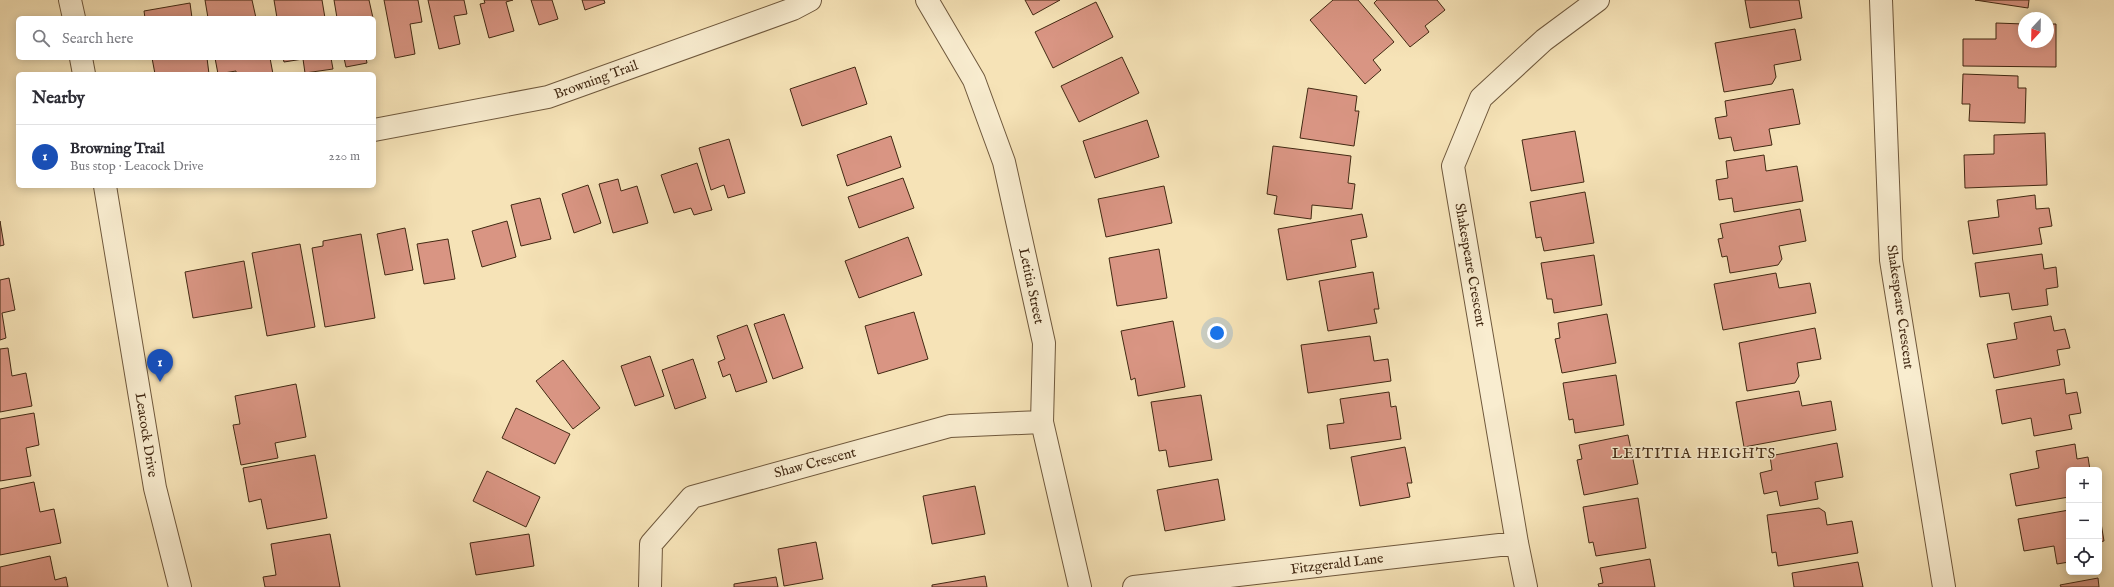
<!DOCTYPE html>
<meta charset="utf-8">
<style>
:root{--surface:#fff;--page:#f2f2f3;--text:#2b2b33;--muted:#7c7c81;--line:#e1e1e2;--accent:#0b8043}
body{margin:0;font-family:"IM FELL English",serif;background:var(--page);color:var(--text)}
.controls{position:absolute;right:12px;bottom:12px;display:grid;overflow:hidden;border-radius:6px;box-shadow:0 2px 10px #0003}
.controls button{width:36px;height:36px;display:grid;place-items:center;padding:0;border:0;border-bottom:1px solid var(--line);background:var(--surface);color:var(--text);font:20px sans-serif}
.compass{position:absolute;left:2018px;top:12px;width:36px;height:36px;border-radius:50%;background:var(--surface);box-shadow:0 2px 10px #0003;rotate:202deg}
.you{position:absolute;left:1217px;top:333px;width:14px;height:14px;margin:-10px;border:3px solid #fff;border-radius:50%;background:#1a73e8;box-shadow:0 0 0 6px #1a73e833}
.badge{display:grid;place-items:center;width:26px;height:26px;border-radius:50%;background:var(--accent);color:#fff;font-size:13px;font-weight:700}
.pin{position:absolute;translate:-50% -33px;filter:drop-shadow(0 1px 2px #0008)}
.pin::after{content:'';position:absolute;top:21px;width:14px;height:12px;background:inherit;clip-path:polygon(0 0,100% 0,50% 100%)}
.list{margin:0;padding:0;list-style:none}
h2{display:flex;justify-content:space-between;align-items:center;height:52px;margin:0;padding:0 16px;font-size:17px}
h2 small{font-size:13px;font-weight:400;color:var(--muted)}
.list li{display:grid;grid-template-columns:26px 1fr auto;gap:12px;align-items:center;box-sizing:border-box;height:64px;padding:0 16px;border-top:1px solid var(--line)}
.list b{display:block;font-size:15px;white-space:nowrap}
.list p{margin:0;font-size:13px;white-space:nowrap;color:var(--muted)}
.list em{font-size:13px;font-style:normal;color:var(--muted)}
.icon{flex:none;width:22px;height:22px;fill:none;stroke:currentColor;stroke-width:2;stroke-linecap:round;stroke-linejoin:round}
.map{position:relative;flex:none;width:2114px;height:587px;overflow:hidden}
.search{position:absolute;background:var(--surface);box-shadow:0 2px 10px #0003;left:16px;top:16px;width:360px;height:44px;display:flex;align-items:center;gap:10px;box-sizing:border-box;padding:0 14px;border-radius:6px;color:var(--muted);font-size:15px}
.panel{position:absolute;background:var(--surface);box-shadow:0 2px 10px #0003;left:16px;top:72px;width:360px;height:116px;border-radius:6px}
.map>svg:first-child{display:block}
</style>
<div class="map">
<svg width="2114" height="587" viewBox="0 0 2114 587">
<rect width="100%" height="100%" fill="#f6e3b7"/>
<filter id="stains"><feTurbulence type="fractalNoise" baseFrequency=".005" numOctaves="4"/><feColorMatrix values="0 0 0 0 .2 0 0 0 0 .09 0 0 0 0 .02 0 0 0 .5 -.17"/></filter>
<radialGradient id="worn" r=".72"><stop offset=".6" stop-color="#630" stop-opacity="0"/><stop offset="1" stop-color="#630" stop-opacity=".3"/></radialGradient>
<path fill="#d99583" stroke="#422913" d="M 205,0 L 252,0 L 256,18 L 208,18 Z
M 274,0 L 322,0 L 325,18 L 277,18 Z
M 334,0 L 369,0 L 373,18 L 337,18 Z
M 384,0 L 418,0 L 422,22 L 410,24 L 415,54 L 395,58 Z
M 428,0 L 464,0 L 467,14 L 454,16 L 460,44 L 439,49 Z
M 484,0 L 513,0 L 506,2 L 514,31 L 489,38 L 480,4 L 485,3 Z
M 531,0 L 552,0 L 558,19 L 539,25 Z
M 582,0 L 604,0 L 605,3 L 585,10 Z
M 1025,0 L 1060,0 L 1033,15 Z
M 1333,0 L 1358,0 L 1394,42 L 1373,60 L 1381,70 L 1365,84 L 1310,20 Z
M 1377,0 L 1437,0 L 1445,10 L 1425,26 L 1429,32 L 1410,47 L 1374,3 Z
M 1745,0 L 1799,0 L 1802,18 L 1750,28 Z
M 1975,0 L 2029,0 L 2028,8 Z
M 1096,2 L 1113,37 L 1053,68 L 1035,32 Z
M 190,3 L 192,18 L 145,18 L 144,11 Z
M 1996,23 L 2024,24 L 2024,42 L 2048,42 L 2048,24 L 2056,24 L 2056,67 L 1963,66 L 1963,39 L 1996,39 Z
M 1795,29 L 1801,60 L 1774,65 L 1776,77 L 1772,84 L 1724,92 L 1715,43 Z
M 1122,57 L 1139,93 L 1079,122 L 1061,86 Z
M 152,58 L 207,58 L 209,74 L 155,74 Z
M 215,58 L 270,58 L 273,74 L 236,74 L 236,71 L 218,74 Z
M 283,58 L 331,58 L 333,69 L 305,73 L 303,59 L 284,62 Z
M 344,58 L 366,58 L 367,63 L 346,67 Z
M 855,67 L 867,104 L 802,126 L 790,89 Z
M 1963,74 L 2018,76 L 2018,88 L 2026,88 L 2025,123 L 1969,121 L 1970,104 L 1962,104 Z
M 1308,88 L 1357,96 L 1355,111 L 1359,111 L 1354,146 L 1300,138 Z
M 1793,89 L 1800,124 L 1769,129 L 1772,145 L 1734,151 L 1731,137 L 1719,139 L 1715,118 L 1727,116 L 1725,101 Z
M 1147,120 L 1159,157 L 1095,178 L 1083,141 Z
M 1575,131 L 1584,182 L 1531,191 L 1522,140 Z
M 2045,133 L 2047,185 L 1965,188 L 1964,155 L 1994,154 L 1994,135 Z
M 891,136 L 901,167 L 847,186 L 837,155 Z
M 729,139 L 745,193 L 728,198 L 724,185 L 711,190 L 699,148 Z
M 1273,146 L 1351,156 L 1348,183 L 1355,184 L 1352,209 L 1312,205 L 1311,219 L 1274,214 L 1277,196 L 1267,194 Z
M 1764,155 L 1766,171 L 1797,166 L 1803,201 L 1734,212 L 1732,198 L 1719,200 L 1716,180 L 1728,178 L 1726,161 Z
M 697,163 L 712,210 L 694,215 L 691,208 L 674,213 L 661,175 Z
M 903,178 L 914,208 L 859,228 L 848,197 Z
M 618,179 L 621,191 L 637,186 L 648,223 L 613,233 L 599,184 Z
M 588,185 L 601,223 L 574,233 L 562,194 Z
M 1164,186 L 1172,223 L 1106,237 L 1098,199 Z
M 1585,192 L 1594,243 L 1544,251 L 1541,237 L 1536,238 L 1530,202 Z
M 2035,195 L 2036,209 L 2049,208 L 2052,226 L 2039,228 L 2042,244 L 1973,254 L 1968,221 L 1999,217 L 1997,200 Z
M 540,198 L 551,239 L 521,246 L 511,205 Z
M 1800,209 L 1806,241 L 1779,246 L 1782,259 L 1778,265 L 1730,273 L 1727,256 L 1722,257 L 1718,239 L 1723,238 L 1720,224 Z
M 1362,214 L 1367,237 L 1351,240 L 1356,267 L 1287,280 L 1278,229 Z
M 0,221 L 4,245 L 0,246 Z
M 507,221 L 516,257 L 482,267 L 472,231 Z
M 405,228 L 413,270 L 385,275 L 377,234 Z
M 361,234 L 375,318 L 325,327 L 312,248 L 323,246 L 323,241 Z
M 908,237 L 922,275 L 859,298 L 845,261 Z
M 448,239 L 455,279 L 424,284 L 417,244 Z
M 300,244 L 315,327 L 267,336 L 252,253 Z
M 1159,249 L 1167,298 L 1117,306 L 1109,258 Z
M 2042,254 L 2044,269 L 2056,267 L 2058,287 L 2046,289 L 2048,305 L 2012,310 L 2009,293 L 1980,297 L 1975,263 Z
M 1594,255 L 1602,305 L 1554,313 L 1552,299 L 1547,299 L 1541,263 Z
M 244,261 L 252,308 L 193,318 L 185,272 Z
M 1373,272 L 1379,309 L 1374,309 L 1377,323 L 1328,331 L 1319,281 Z
M 1776,273 L 1779,288 L 1810,283 L 1816,313 L 1723,330 L 1714,284 Z
M 9,278 L 15,310 L 2,313 L 6,338 L 0,340 L 0,280 Z
M 914,312 L 928,359 L 878,374 L 865,326 Z
M 784,314 L 803,368 L 773,379 L 754,324 Z
M 1607,314 L 1616,363 L 1562,373 L 1555,339 L 1560,338 L 1558,323 Z
M 2051,316 L 2054,331 L 2065,329 L 2070,348 L 2057,350 L 2060,365 L 1994,378 L 1987,344 L 2017,339 L 2014,323 Z
M 1173,321 L 1185,387 L 1138,396 L 1135,378 L 1131,380 L 1121,331 Z
M 747,325 L 767,382 L 736,392 L 730,374 L 723,377 L 718,362 L 725,359 L 717,336 Z
M 1815,328 L 1821,359 L 1797,363 L 1799,376 L 1795,383 L 1747,391 L 1739,343 Z
M 1370,336 L 1374,361 L 1388,359 L 1391,381 L 1308,393 L 1301,345 Z
M 8,348 L 12,376 L 26,373 L 32,406 L 0,412 L 0,349 Z
M 650,356 L 664,396 L 635,406 L 621,366 Z
M 693,359 L 706,398 L 675,409 L 662,370 Z
M 563,360 L 600,408 L 573,429 L 536,381 Z
M 1616,375 L 1624,425 L 1575,433 L 1573,419 L 1569,420 L 1563,383 Z
M 2064,379 L 2066,394 L 2077,392 L 2081,413 L 2069,415 L 2072,429 L 2034,436 L 2031,418 L 2002,424 L 1996,390 Z
M 296,384 L 306,437 L 275,443 L 278,458 L 241,465 L 233,425 L 240,424 L 235,396 Z
M 1799,391 L 1802,406 L 1831,401 L 1836,430 L 1744,447 L 1736,402 Z
M 1389,392 L 1391,407 L 1396,406 L 1401,439 L 1330,449 L 1327,425 L 1344,423 L 1340,399 Z
M 1201,395 L 1212,460 L 1169,467 L 1166,450 L 1159,451 L 1151,402 Z
M 516,408 L 570,434 L 555,464 L 502,438 Z
M 34,413 L 39,445 L 26,448 L 31,476 L 0,481 L 0,419 Z
M 1628,435 L 1638,484 L 1584,495 L 1577,460 L 1582,459 L 1579,445 Z
M 1837,443 L 1843,477 L 1815,482 L 1818,499 L 1780,506 L 1777,491 L 1764,494 L 1760,473 L 1772,470 L 1770,456 Z
M 2075,444 L 2077,459 L 2088,457 L 2090,470 L 2069,470 L 2069,497 L 2016,506 L 2010,474 L 2039,468 L 2036,451 Z
M 1405,447 L 1412,483 L 1407,483 L 1410,497 L 1360,506 L 1351,457 Z
M 315,455 L 327,518 L 267,529 L 261,499 L 249,502 L 243,468 Z
M 487,471 L 540,497 L 526,527 L 473,501 Z
M 1218,479 L 1225,520 L 1165,531 L 1157,490 Z
M 34,482 L 40,512 L 54,509 L 61,543 L 0,555 L 0,489 Z
M 975,486 L 985,534 L 932,544 L 923,496 Z
M 1638,498 L 1646,548 L 1596,556 L 1593,542 L 1589,543 L 1583,507 Z
M 1819,508 L 1825,512 L 1827,525 L 1852,521 L 1858,553 L 1778,566 L 1776,552 L 1772,553 L 1767,515 Z
M 2069,510 L 2069,562 L 2057,564 L 2054,546 L 2024,551 L 2018,519 Z
M 2100,517 L 2104,541 L 2099,542 L 2099,518 Z
M 330,534 L 340,587 L 265,587 L 263,577 L 276,575 L 271,544 Z
M 529,534 L 534,566 L 476,575 L 470,543 Z
M 816,542 L 823,579 L 784,586 L 778,549 Z
M 50,556 L 55,580 L 66,577 L 68,587 L 0,587 L 0,567 Z
M 1650,559 L 1655,587 L 1599,587 L 1598,584 L 1603,583 L 1600,568 Z
M 1858,562 L 1863,587 L 1794,587 L 1792,573 Z
M 985,576 L 987,587 L 932,587 L 932,585 Z
M 776,577 L 778,587 L 734,587 L 734,584 Z
M 2098,578 L 2099,587 L 2061,587 L 2060,585 Z"/>
<g fill="none" stroke-linecap="round" stroke-linejoin="round">
<defs>
<path id="minor" d="M 70,0 L 74,18
M 927,0 L 974,80 L 1004,162 L 1044,343 L 1042,422 L 1080,587
M 1881,0 L 1891,260 L 1944,587
M 81,58 L 84,74
M 374,130 L 548,97 L 793,9 L 810,0
M 105,186 L 155,488 L 180,587
M 650,587 L 651,544 L 692,497 L 950,426 L 1042,422
M 1134,587 L 1517,543
M 1526,587 L 1517,543 L 1453,166 L 1481,98 L 1544,40 L 1598,0"/>
</defs>
<use href="#minor" stroke="#6f583c" stroke-width="24"/>
<use href="#minor" stroke="#f9edd0" stroke-width="22"/>
</g>
<g text-anchor="middle" dominant-baseline="central" stroke-width="3" stroke-linejoin="round" paint-order="stroke">
<g font-size="14" fill="#422913" stroke="#f9edd0">
<text transform="translate(596 80) rotate(-20)">Browning Trail</text>
<text transform="translate(1470 265) rotate(80)">Shakespeare Crescent</text>
<text transform="translate(1031 286) rotate(78)">Letitia Street</text>
<text transform="translate(1900 307) rotate(82)">Shakespeare Crescent</text>
<text transform="translate(146 435) rotate(81)">Leacock Drive</text>
<text transform="translate(815 463) rotate(-15)">Shaw Crescent</text>
<text transform="translate(1337 564) rotate(-7)">Fitzgerald Lane</text>
</g>
<g font-size="15" letter-spacing="1" fill="#422913" stroke="#f9edd0">
<text x="1694" y="453">LEITITIA HEIGHTS</text>
</g>
</g>
<rect width="100%" height="100%" filter="url(#stains)"/>
<rect width="100%" height="100%" fill="url(#worn)"/>
</svg>
<div class="controls">
<button>+</button>
<button>−</button>
<button><svg class="icon" aria-label="locate" viewBox="0 0 24 24"><circle cx="12" cy="12" r="6"/><path d="M12 2v4M12 18v4M2 12h4M18 12h4"/></svg></button>
</div>
<svg class="compass" viewBox="-18 -18 36 36"><path d="M0-13l5 13h-10z" fill="#e53935"/><path d="M0 13l5-13h-10z" fill="#7c7c81"/></svg>
<div class="you"></div>
<div class="pin badge" style="left:160px;top:382px;background:#1a4fb4">1</div>
<div class="search"><svg class="icon" aria-label="search" viewBox="0 0 24 24"><circle cx="10" cy="10" r="6"/><path d="M15 15l6 6"/></svg>Search here</div>
<section class="panel">
<h2>Nearby<small></small></h2>
<ul class="list">
<li><span class="badge" style="background:#1a4fb4">1</span><div><b>Browning Trail</b><p>Bus stop · Leacock Drive</p></div><em>220 m</em></li>
</ul>
</section>
</div>
